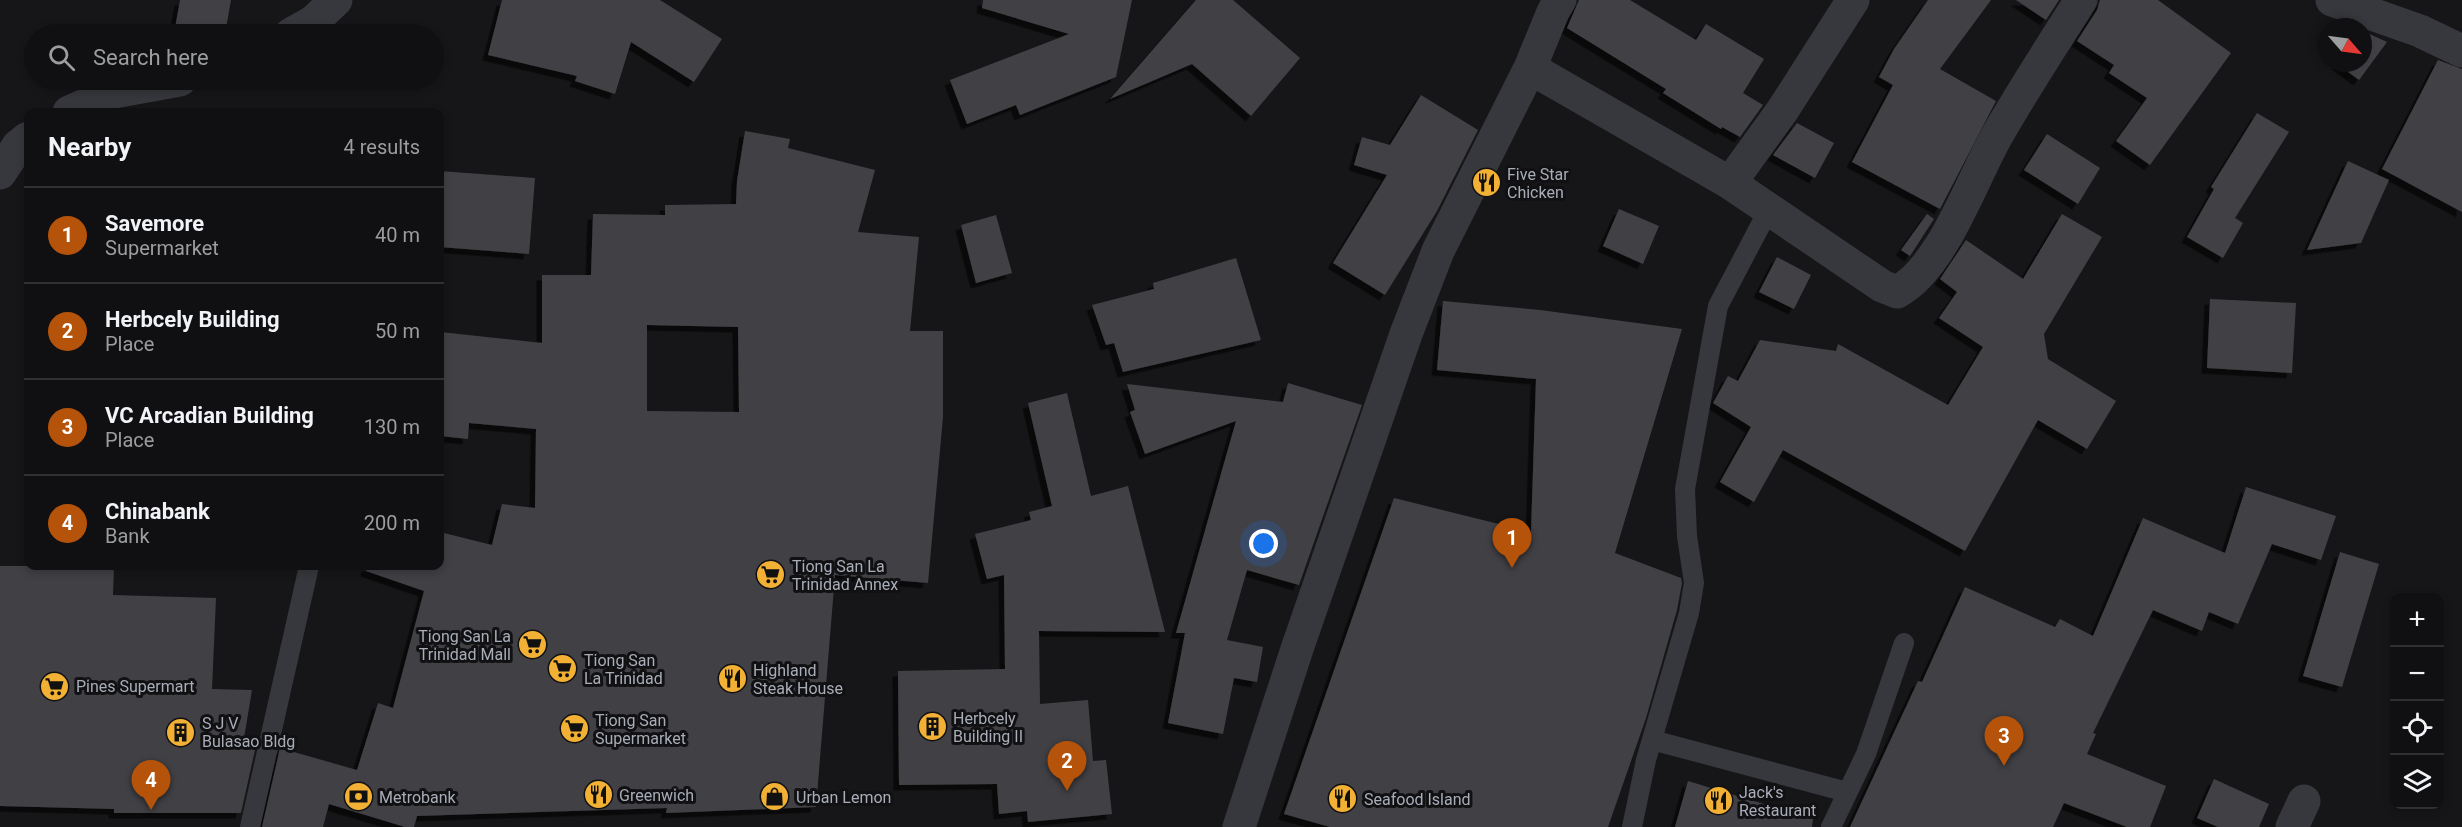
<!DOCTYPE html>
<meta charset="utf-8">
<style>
:root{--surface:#101012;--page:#19191b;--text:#f1f3f6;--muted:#9c9d9f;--line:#303032;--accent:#b45309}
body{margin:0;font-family:Roboto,sans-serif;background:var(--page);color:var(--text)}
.controls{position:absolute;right:18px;bottom:18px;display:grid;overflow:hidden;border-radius:12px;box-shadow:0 3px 9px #0003}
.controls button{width:54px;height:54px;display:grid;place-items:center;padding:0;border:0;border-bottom:2px solid var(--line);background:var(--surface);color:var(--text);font:30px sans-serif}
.compass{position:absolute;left:2318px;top:18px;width:54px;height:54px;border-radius:50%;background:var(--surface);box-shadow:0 3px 9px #0003;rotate:118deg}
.you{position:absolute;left:1264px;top:544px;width:21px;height:21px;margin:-15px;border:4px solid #fff;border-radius:50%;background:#1a73e8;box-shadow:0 0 0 9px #1a73e833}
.badge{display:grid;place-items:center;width:39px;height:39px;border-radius:50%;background:var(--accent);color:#fff;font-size:20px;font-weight:700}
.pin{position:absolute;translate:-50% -50px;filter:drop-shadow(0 2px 3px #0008)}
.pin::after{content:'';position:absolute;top:32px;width:21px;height:18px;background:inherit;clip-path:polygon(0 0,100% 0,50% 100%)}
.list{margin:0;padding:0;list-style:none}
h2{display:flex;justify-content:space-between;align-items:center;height:78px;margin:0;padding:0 24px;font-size:26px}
h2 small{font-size:20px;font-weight:400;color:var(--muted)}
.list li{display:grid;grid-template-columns:39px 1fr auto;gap:18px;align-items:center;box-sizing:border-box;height:96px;padding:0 24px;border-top:2px solid var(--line)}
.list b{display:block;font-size:22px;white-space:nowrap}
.list p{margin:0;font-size:20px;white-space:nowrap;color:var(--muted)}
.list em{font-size:20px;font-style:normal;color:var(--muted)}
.icon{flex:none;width:33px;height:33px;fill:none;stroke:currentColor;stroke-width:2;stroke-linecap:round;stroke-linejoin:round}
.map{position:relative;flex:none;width:2462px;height:827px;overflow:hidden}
.search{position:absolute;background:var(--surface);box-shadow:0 3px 9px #0003;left:24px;top:24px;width:420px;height:66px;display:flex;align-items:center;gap:15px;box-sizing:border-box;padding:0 21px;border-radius:33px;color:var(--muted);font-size:22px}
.panel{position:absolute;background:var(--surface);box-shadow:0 3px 9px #0003;left:24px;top:108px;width:420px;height:462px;border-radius:12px}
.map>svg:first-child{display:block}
</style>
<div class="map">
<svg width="2462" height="827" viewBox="0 0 2462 827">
<defs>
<filter id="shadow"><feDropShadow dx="-5.5" dy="5.5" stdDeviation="0" flood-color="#0009"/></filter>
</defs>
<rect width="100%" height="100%" fill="#161618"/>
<path fill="#404145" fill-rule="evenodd" filter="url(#shadow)" d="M 180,0 L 231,0 L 225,34 L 174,34 Z
M 502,0 L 660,0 L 722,39 L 694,82 L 631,42 L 615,94 L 575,81 L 577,76 L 488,55 Z
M 983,0 L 1132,0 L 1116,77 L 1020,115 L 1016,105 L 967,124 L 950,80 L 1069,34 L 982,8 Z
M 1196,0 L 1233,0 L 1300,58 L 1251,116 L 1192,64 L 1110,99 Z
M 1579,0 L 1630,0 L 1696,40 L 1706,24 L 1764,59 L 1743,93 L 1763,105 L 1740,137 L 1722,127 L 1721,129 L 1663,93 L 1666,89 L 1567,28 Z
M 1928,0 L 1991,0 L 1940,69 L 1996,101 L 1940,209 L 1852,162 L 1893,85 L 1879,77 L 1894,49 Z
M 2016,0 L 2059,0 L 2046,20 Z
M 2100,0 L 2158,0 L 2231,53 L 2150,165 L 2116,141 L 2147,98 L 2109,73 L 2114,65 L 2077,41 L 2097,10 Z
M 2363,31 L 2387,42 L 2359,80 L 2336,63 L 2363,63 Z
M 2438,60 L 2462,69 L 2462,212 L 2382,169 Z
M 1421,95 L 1478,130 L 1437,211 L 1385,295 L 1333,263 L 1387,175 L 1354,165 L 1362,137 L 1390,145 Z
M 2257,113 L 2289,132 L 2235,218 L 2243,223 L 2223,258 L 2187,237 L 2214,189 L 2211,187 Z
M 1797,123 L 1834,143 L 1815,178 L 1773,155 Z
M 745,131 L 790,139 L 788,148 L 875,170 L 858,232 L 919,237 L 910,331 L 943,331 L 943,417 L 928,583 L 835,575 L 816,807 L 666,813 L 667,808 L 417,816 L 414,827 L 405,827 L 329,804 L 323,827 L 262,827 L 280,748 L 357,770 L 378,703 L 393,708 L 424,591 L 366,571 L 367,566 L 440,566 L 440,532 L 492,545 L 502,504 L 535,508 L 536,429 L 469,423 L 468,439 L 440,436 L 440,332 L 542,343 L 542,275 L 591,275 L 593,214 L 665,215 L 665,205 L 736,204 L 737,181 ZM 647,325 L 738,327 L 739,412 L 647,411 Z
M 2047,134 L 2100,168 L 2078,204 L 2024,170 Z
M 2348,161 L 2389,180 L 2361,243 L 2307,250 Z
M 440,171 L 535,178 L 529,254 L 440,247 Z
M 1619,209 L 1659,226 L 1643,264 L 1603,246 Z
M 1927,214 L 1934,219 L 1910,256 L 1901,250 Z
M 2062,214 L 2102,237 L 2044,334 L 2048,359 L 2116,401 L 2087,449 L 2038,420 L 1965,551 L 1783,450 L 1754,502 L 1720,482 L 1751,427 L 1713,403 L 1728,376 L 1738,381 L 1760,340 L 1836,351 L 1838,344 L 1948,405 L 1983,347 L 1939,318 L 1957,292 L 1940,279 L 1966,240 L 2023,279 Z
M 996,215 L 1012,273 L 976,283 L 961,225 Z
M 1777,257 L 1811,275 L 1794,309 L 1759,292 Z
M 1236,258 L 1261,340 L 1123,372 L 1114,343 L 1106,345 L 1092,305 L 1154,289 L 1153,283 Z
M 2210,299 L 2296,303 L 2292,373 L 2207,368 Z
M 1443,301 L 1540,310 L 1682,329 L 1615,553 L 1681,578 L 1682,583 L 1677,610 L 1646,718 L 1608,827 L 1330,827 L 1284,814 L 1394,498 L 1531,532 L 1536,379 L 1437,370 Z
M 1288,383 L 1362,405 L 1299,585 L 1247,570 L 1227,640 L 1263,647 L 1257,682 L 1234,678 L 1223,734 L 1168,723 L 1185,633 L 1176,633 L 1236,421 L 1145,454 L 1130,412 L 1135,410 L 1127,384 L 1283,402 Z
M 1067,393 L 1091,496 L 1128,486 L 1165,632 L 1039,631 L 1040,704 L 1088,700 L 1093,761 L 1106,760 L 1112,814 L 1028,822 L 1027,811 L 999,814 L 997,784 L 899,785 L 898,671 L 1005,669 L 1004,575 L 987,579 L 975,534 L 1031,520 L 1029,512 L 1052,506 L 1028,403 Z
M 2246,487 L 2336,516 L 2321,560 L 2272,544 L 2238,624 L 2209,612 L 2202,631 L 2153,610 L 2093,733 L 2096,734 L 2087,754 L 2166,786 L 2150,827 L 2127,827 L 2064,803 L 2053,827 L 1850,827 L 1918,681 L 1922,682 L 1965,587 L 2055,627 L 2060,619 L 2093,636 L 2143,518 L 2225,553 Z
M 2340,552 L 2379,564 L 2342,687 L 2303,676 Z
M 0,566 L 114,566 L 113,595 L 216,598 L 212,689 L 252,690 L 244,738 L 257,741 L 241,813 L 114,813 L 114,809 L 0,806 Z
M 2214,779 L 2269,804 L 2259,827 L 2218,827 L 2197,818 Z
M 1688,781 L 1813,819 L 1812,827 L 1675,827 Z"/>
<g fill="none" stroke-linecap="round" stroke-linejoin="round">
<path stroke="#37383d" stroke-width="20" d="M 1652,740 L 1847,792
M 250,827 L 309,566
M 1632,827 L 1646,760 L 1689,613 L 1694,583 L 1687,536 L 1685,489 L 1718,306 L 1768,211
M 1831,827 L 1866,754 L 1904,643"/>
<path stroke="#37383d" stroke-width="33" d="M 1560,0 L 1553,12 L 1530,68 L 1730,183 L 1882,286 L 1897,292 C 1943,268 1972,178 1999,132 C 2025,87 2053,44 2081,0
M 2332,0 L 2420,31 L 2462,51
M 291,34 L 314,21 L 336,0
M 69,112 L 114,92 L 180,80
M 0,173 L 18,146 L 28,138
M 1730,183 L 1782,111 L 1853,0
M 1239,827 L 1297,649 L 1406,334 L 1438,251 L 1530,68
M 2292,827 L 2304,801"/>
</g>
<defs>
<symbol id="restaurant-disc" viewBox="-11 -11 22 22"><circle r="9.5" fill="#f2b134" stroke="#111113"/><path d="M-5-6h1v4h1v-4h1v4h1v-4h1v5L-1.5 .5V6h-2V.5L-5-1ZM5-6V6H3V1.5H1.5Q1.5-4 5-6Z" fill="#111"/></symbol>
<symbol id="supermarket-disc" viewBox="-11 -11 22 22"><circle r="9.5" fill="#f2b134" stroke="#111113"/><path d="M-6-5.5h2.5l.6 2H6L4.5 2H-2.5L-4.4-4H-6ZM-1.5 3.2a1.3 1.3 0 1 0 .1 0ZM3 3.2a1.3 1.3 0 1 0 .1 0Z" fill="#111"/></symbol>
<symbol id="building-disc" viewBox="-11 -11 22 22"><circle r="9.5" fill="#f2b134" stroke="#111113"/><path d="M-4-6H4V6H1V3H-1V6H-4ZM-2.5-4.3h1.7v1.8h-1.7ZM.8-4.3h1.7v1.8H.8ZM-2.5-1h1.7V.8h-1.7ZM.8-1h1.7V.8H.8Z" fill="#111"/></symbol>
<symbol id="bank-disc" viewBox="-11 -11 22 22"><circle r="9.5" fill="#f2b134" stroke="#111113"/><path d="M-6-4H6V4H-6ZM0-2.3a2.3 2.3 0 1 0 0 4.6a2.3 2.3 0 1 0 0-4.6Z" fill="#111"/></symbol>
<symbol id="shop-disc" viewBox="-11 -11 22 22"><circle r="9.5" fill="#f2b134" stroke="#111113"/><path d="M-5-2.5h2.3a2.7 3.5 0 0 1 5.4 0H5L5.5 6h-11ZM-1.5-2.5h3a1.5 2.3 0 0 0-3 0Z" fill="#111"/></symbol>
</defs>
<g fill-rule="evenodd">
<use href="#restaurant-disc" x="1470" y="166" width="33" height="33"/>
<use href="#supermarket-disc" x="754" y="558" width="33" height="33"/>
<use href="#supermarket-disc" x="516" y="628" width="33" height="33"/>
<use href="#supermarket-disc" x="546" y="652" width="33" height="33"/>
<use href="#restaurant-disc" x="716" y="662" width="33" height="33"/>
<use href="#supermarket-disc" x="38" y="670" width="33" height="33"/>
<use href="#building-disc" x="916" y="710" width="33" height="33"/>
<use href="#supermarket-disc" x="558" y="712" width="33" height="33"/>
<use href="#building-disc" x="164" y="716" width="33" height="33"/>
<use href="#restaurant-disc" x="582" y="778" width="33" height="33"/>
<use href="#bank-disc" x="342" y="780" width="33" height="33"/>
<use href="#shop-disc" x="758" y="780" width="33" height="33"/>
<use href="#restaurant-disc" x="1326" y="782" width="33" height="33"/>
<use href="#restaurant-disc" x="1702" y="784" width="33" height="33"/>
</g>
<g text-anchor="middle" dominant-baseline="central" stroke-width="6" stroke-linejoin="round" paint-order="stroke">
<g font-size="16" fill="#a8adb8" stroke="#111113" text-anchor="start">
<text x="1507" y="174">Five Star<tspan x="1507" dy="18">Chicken</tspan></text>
<text x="792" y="566">Tiong San La<tspan x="792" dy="18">Trinidad Annex</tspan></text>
<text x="511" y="636" text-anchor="end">Tiong San La<tspan x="511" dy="18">Trinidad Mall</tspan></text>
<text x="584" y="660">Tiong San<tspan x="584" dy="18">La Trinidad</tspan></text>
<text x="753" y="670">Highland<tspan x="753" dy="18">Steak House</tspan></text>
<text x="76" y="686">Pines Supermart</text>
<text x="953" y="718">Herbcely<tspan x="953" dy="18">Building II</tspan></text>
<text x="595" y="720">Tiong San<tspan x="595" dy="18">Supermarket</tspan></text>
<text x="202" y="723">S J V<tspan x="202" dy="18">Bulasao Bldg</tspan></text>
<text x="1739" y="792">Jack's<tspan x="1739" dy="18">Restaurant</tspan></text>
<text x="619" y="795">Greenwich</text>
<text x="379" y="797">Metrobank</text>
<text x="796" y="797">Urban Lemon</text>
<text x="1364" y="799">Seafood Island</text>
</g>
</g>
</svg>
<div class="controls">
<button>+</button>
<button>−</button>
<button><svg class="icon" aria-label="locate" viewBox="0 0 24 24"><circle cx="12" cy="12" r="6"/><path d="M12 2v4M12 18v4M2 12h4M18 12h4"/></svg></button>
<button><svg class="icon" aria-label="layers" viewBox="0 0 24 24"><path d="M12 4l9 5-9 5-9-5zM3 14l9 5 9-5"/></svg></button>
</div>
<svg class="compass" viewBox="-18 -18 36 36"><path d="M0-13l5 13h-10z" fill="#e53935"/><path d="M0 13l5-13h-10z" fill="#9c9d9f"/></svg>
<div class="you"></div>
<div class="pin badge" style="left:1512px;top:568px">1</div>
<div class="pin badge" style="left:1067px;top:791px">2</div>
<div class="pin badge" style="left:2004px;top:766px">3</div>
<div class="pin badge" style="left:151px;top:810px">4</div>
<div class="search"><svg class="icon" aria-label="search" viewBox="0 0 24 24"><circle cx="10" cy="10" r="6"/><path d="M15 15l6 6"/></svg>Search here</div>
<section class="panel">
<h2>Nearby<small>4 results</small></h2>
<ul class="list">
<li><span class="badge">1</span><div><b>Savemore</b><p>Supermarket</p></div><em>40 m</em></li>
<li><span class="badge">2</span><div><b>Herbcely Building</b><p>Place</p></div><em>50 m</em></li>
<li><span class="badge">3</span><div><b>VC Arcadian Building</b><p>Place</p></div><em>130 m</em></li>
<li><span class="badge">4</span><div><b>Chinabank</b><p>Bank</p></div><em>200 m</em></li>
</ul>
</section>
</div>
